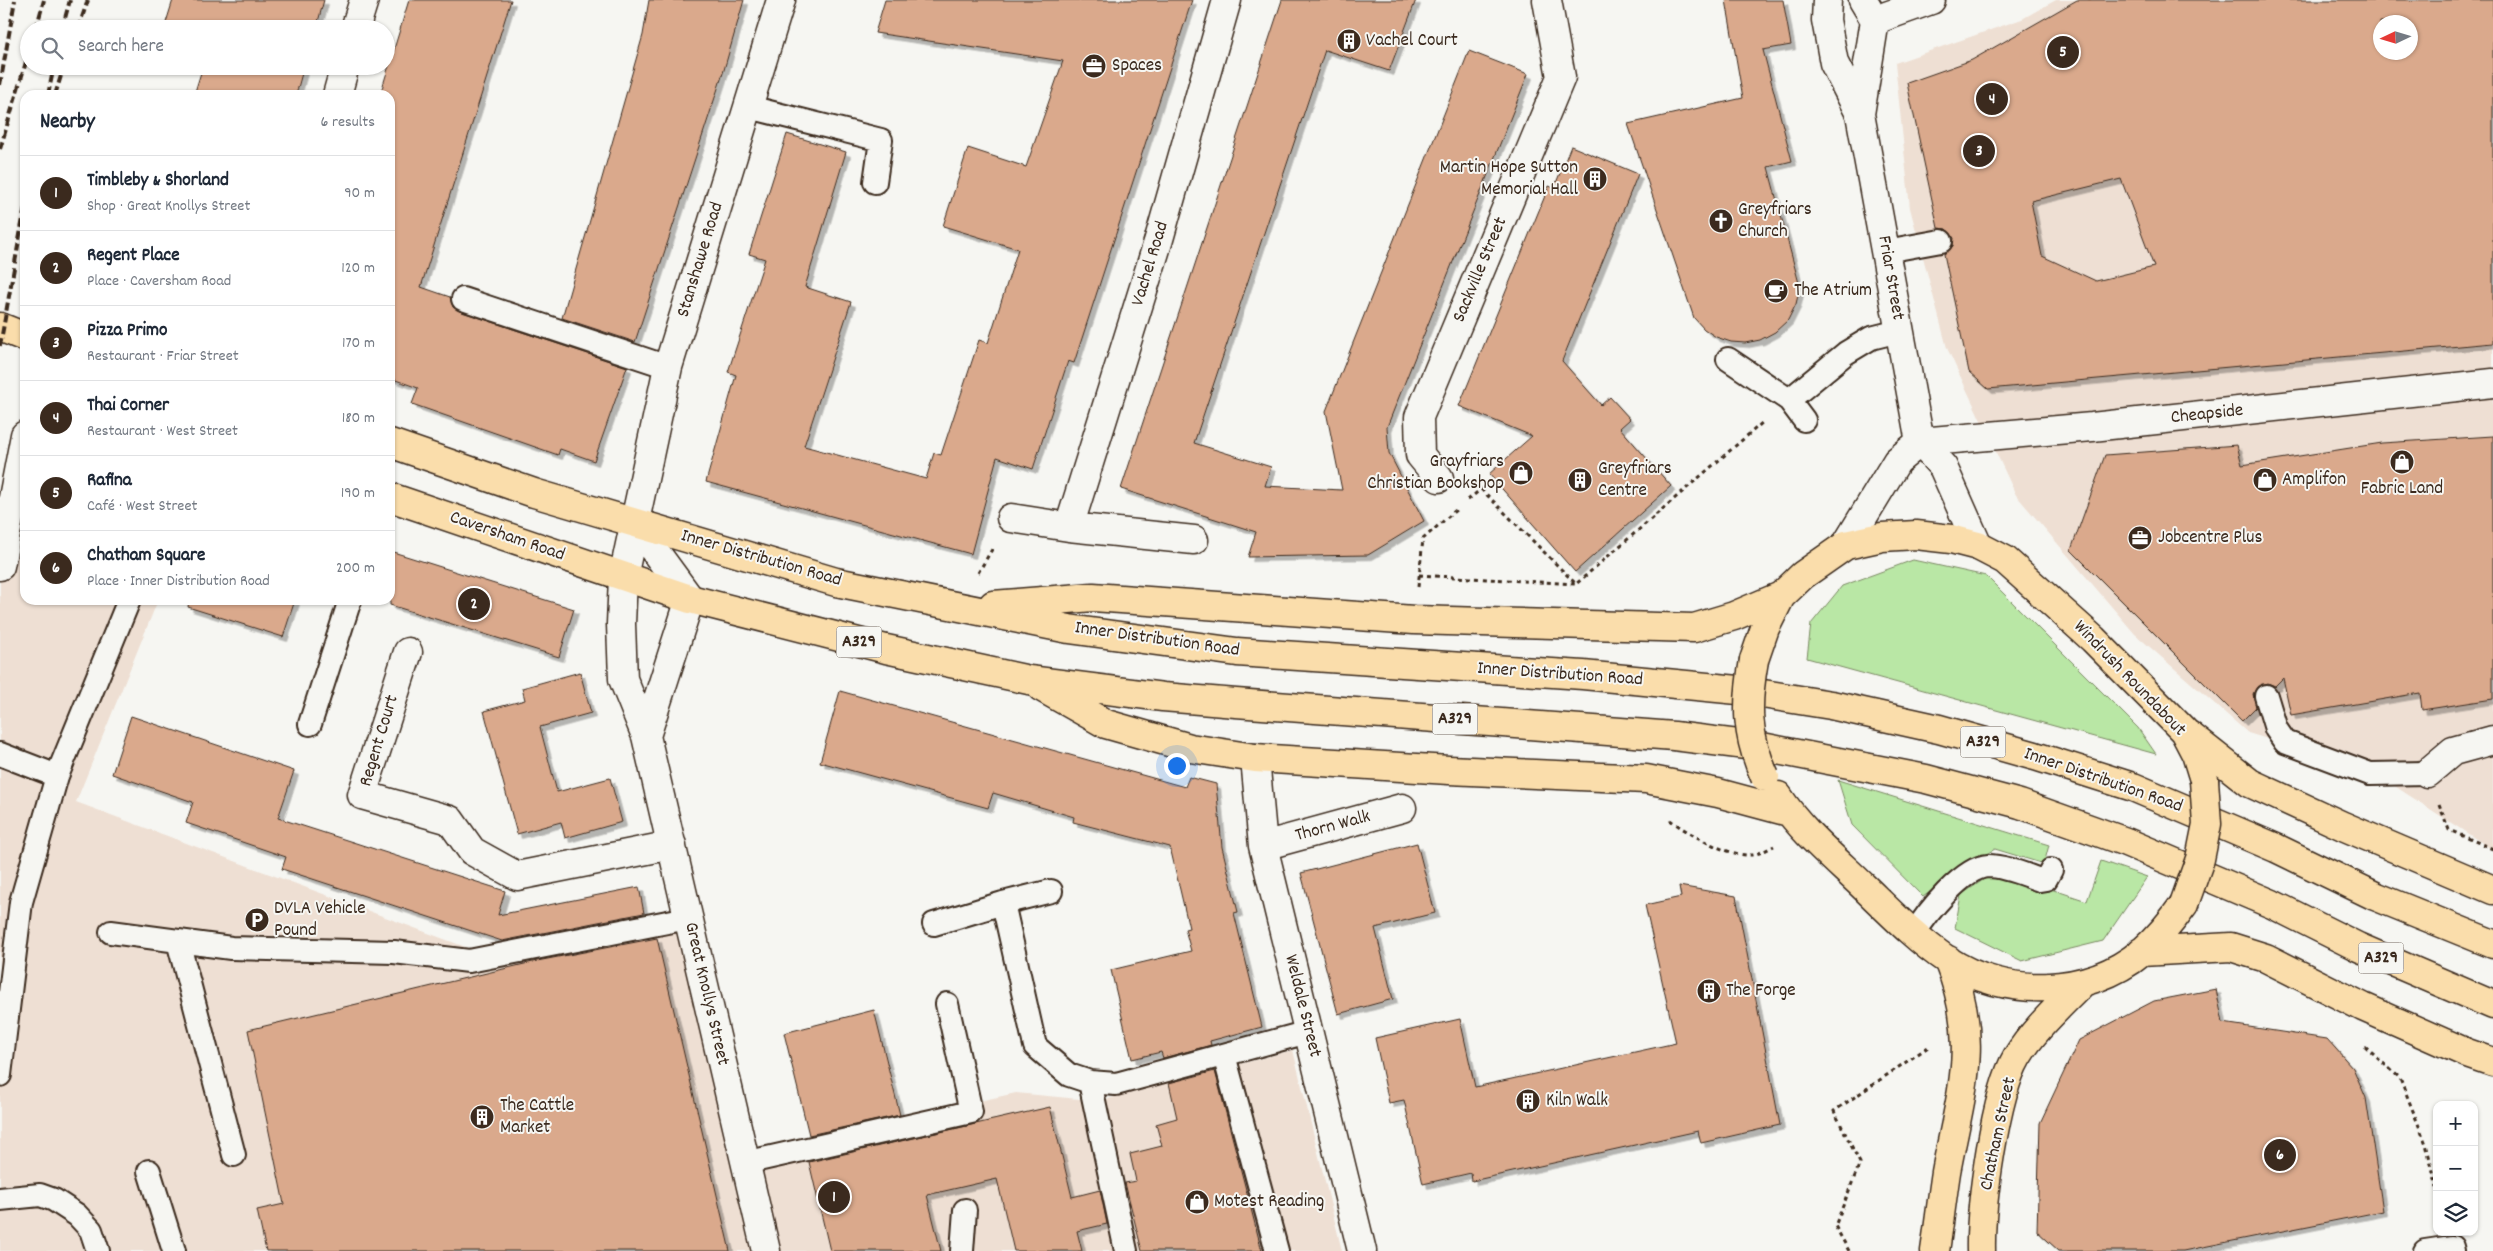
<!DOCTYPE html>
<meta charset="utf-8">
<style>
:root{--surface:#fff;--page:#f2f2f3;--text:#1f2937;--muted:#747a83;--line:#e0e1e3;--accent:#3b2a1e}
body{margin:0;font-family:Dekko,sans-serif;background:var(--page);color:var(--text)}
.controls{position:absolute;right:15px;bottom:15px;display:grid;overflow:hidden;border-radius:10px;box-shadow:0 1px 4px #0004}
.controls button{width:45px;height:45px;display:grid;place-items:center;padding:0;border:0;border-bottom:1px solid var(--line);background:var(--surface);color:var(--text);font:25px sans-serif}
.compass{position:absolute;left:2373px;top:15px;width:45px;height:45px;border-radius:50%;background:var(--surface);box-shadow:0 1px 4px #0004;rotate:266deg}
.you{position:absolute;left:1176px;top:765px;width:18px;height:18px;margin:-12px;border:4px solid #fff;border-radius:50%;background:#1a73e8;box-shadow:0 0 0 8px #1a73e833}
.badge{display:grid;place-items:center;width:32px;height:32px;border-radius:50%;background:var(--accent);color:#fff;font-size:16px;font-weight:700}
.pin{position:absolute;translate:-50% -50%;border:2px solid #fff;box-shadow:0 1px 5px #0006}
.list{margin:0;padding:0;list-style:none}
h2{display:flex;justify-content:space-between;align-items:center;height:65px;margin:0;padding:0 20px;font-size:21px}
h2 small{font-size:16px;font-weight:400;color:var(--muted)}
.list li{display:grid;grid-template-columns:32px 1fr auto;gap:15px;align-items:center;box-sizing:border-box;height:75px;padding:0 20px;border-top:1px solid var(--line)}
.list b{display:block;font-size:19px;white-space:nowrap}
.list p{margin:0;font-size:16px;white-space:nowrap;color:var(--muted)}
.list em{font-size:16px;font-style:normal;color:var(--muted)}
.icon{flex:none;width:28px;height:28px;fill:none;stroke:currentColor;stroke-width:2;stroke-linecap:round;stroke-linejoin:round}
.map{position:relative;flex:none;width:2493px;height:1251px;overflow:hidden}
.search{position:absolute;background:var(--surface);box-shadow:0 1px 4px #0004;left:20px;top:20px;width:375px;height:55px;display:flex;align-items:center;gap:12px;box-sizing:border-box;padding:0 18px;border-radius:28px;color:var(--muted);font-size:19px}
.panel{position:absolute;background:var(--surface);box-shadow:0 1px 4px #0004;left:20px;top:90px;width:375px;height:515px;border-radius:15px}
.map>svg:first-child{display:block}
</style>
<div class="map">
<svg width="2493" height="1251" viewBox="0 0 2493 1251">
<defs>
<filter id="shadow"><feDropShadow dx="4.5" dy="4.5" stdDeviation="0" flood-color="#0004"/></filter>
</defs>
<rect width="100%" height="100%" fill="#f6f6f2"/>
<filter id="ink" filterUnits="userSpaceOnUse"><feTurbulence type="fractalNoise" baseFrequency=".02" numOctaves="2"/><feDisplacementMap in="SourceGraphic" scale="10" xChannelSelector="R" yChannelSelector="G"/><feConvolveMatrix kernelMatrix="1 2 1 2 8 2 1 2 1" color-interpolation-filters="sRGB"/></filter>
<g filter="url(#ink)">
<path fill="#eedfd3" fill-rule="evenodd" d="M 2056,0 L 2493,0 L 2493,850 L 2370,770 L 2248,733 L 2135,634 L 2016,495 L 1947,348 L 1910,208 L 1895,63 L 2022,19 ZM 2380,22 L 2410,22 L 2410,52 L 2380,52 Z
M 0,514 L 25,522 L 25,600 L 158,600 L 76,802 L 487,955 L 679,911 L 737,1154 L 1016,1093 L 1100,1101 L 1293,1050 L 1342,1251 L 0,1251 Z"/>
<path fill="#b9e7a5" stroke="#7a8862" d="M 1913,560 L 1986,576 L 2138,728 L 2156,754 L 1807,658 L 1811,624 L 1842,586 Z
M 1838,780 L 2049,845 L 2044,864 L 1995,849 L 1963,867 L 1923,897 L 1852,825 Z
M 2101,861 L 2147,877 L 2103,941 L 2022,961 L 1955,928 L 1961,895 L 1996,871 L 2087,901 Z"/>
<path fill="#daa98c" stroke="#3b2a1e" fill-rule="evenodd" filter="url(#shadow)" d="M 173,0 L 324,0 L 316,29 L 164,29 Z
M 409,0 L 511,0 L 421,287 L 450,297 L 453,307 L 459,311 L 627,367 L 594,461 L 560,449 L 558,455 L 412,404 L 418,388 L 390,378 L 390,95 L 380,95 Z
M 649,0 L 744,0 L 724,70 L 635,342 L 562,318 L 643,35 Z
M 885,0 L 1192,0 L 1074,363 L 1068,361 L 1033,469 L 997,457 L 971,554 L 706,482 L 736,375 L 728,372 L 765,259 L 749,254 L 787,134 L 846,152 L 805,287 L 851,302 L 804,446 L 926,479 L 934,453 L 941,455 L 979,340 L 988,343 L 1018,249 L 943,226 L 968,148 L 1026,167 L 1063,61 L 875,33 Z
M 1282,0 L 1416,0 L 1389,71 L 1325,50 L 1194,443 L 1271,467 L 1265,486 L 1342,490 L 1326,411 L 1469,51 L 1528,74 L 1387,427 L 1389,453 L 1424,521 L 1368,555 L 1248,557 L 1256,532 L 1121,489 Z
M 1726,0 L 1783,0 L 1791,45 L 1763,50 L 1792,161 L 1768,167 L 1800,287 L 1796,304 L 1788,320 L 1775,332 L 1760,340 L 1745,343 L 1731,342 L 1716,337 L 1704,329 L 1694,318 L 1628,124 L 1743,98 Z
M 2077,0 L 2493,0 L 2493,343 L 1988,389 L 1969,372 L 1944,254 L 1953,246 L 1954,238 L 1946,229 L 1938,228 L 1907,83 L 1972,60 ZM 2380,22 L 2410,22 L 2410,52 L 2380,52 ZM 2121,179 L 2154,267 L 2096,281 L 2042,256 L 2031,201 Z
M 203,66 L 304,66 L 296,95 L 194,95 Z
M 1571,146 L 1638,174 L 1562,361 L 1601,405 L 1610,397 L 1630,419 L 1620,428 L 1671,486 L 1575,572 L 1489,474 L 1532,436 L 1459,406 L 1549,186 L 1554,188 Z
M 2493,436 L 2493,699 L 2422,710 L 2420,693 L 2291,715 L 2283,678 L 2275,686 L 2268,683 L 2257,687 L 2253,694 L 2256,707 L 2242,721 L 2071,550 L 2105,455 L 2237,445 L 2242,465 L 2382,443 Z
M 390,551 L 574,609 L 559,657 L 390,605 Z
M 189,600 L 295,600 L 283,637 L 188,607 Z
M 580,672 L 591,713 L 540,727 L 557,792 L 610,778 L 622,822 L 565,838 L 561,822 L 517,834 L 484,711 L 525,700 L 522,688 Z
M 840,691 L 1185,787 L 1189,777 L 1216,784 L 1222,847 L 1238,912 L 1234,913 L 1262,1027 L 1210,1041 L 1211,1045 L 1163,1058 L 1161,1052 L 1132,1059 L 1111,970 L 1191,951 L 1185,929 L 1189,928 L 1170,847 L 1073,822 L 1074,817 L 993,793 L 988,808 L 820,762 Z
M 131,716 L 294,771 L 278,818 L 505,891 L 498,915 L 639,887 L 644,913 L 502,941 L 282,869 L 286,857 L 186,823 L 193,802 L 112,774 Z
M 1417,843 L 1435,913 L 1375,928 L 1393,999 L 1338,1014 L 1301,873 Z
M 1679,886 L 1736,896 L 1780,1125 L 1701,1143 L 1698,1131 L 1472,1181 L 1471,1173 L 1423,1184 L 1404,1100 L 1389,1103 L 1375,1038 L 1460,1019 L 1475,1087 L 1676,1043 L 1645,905 L 1681,897 Z
M 657,938 L 730,1251 L 266,1251 L 257,1210 L 284,1204 L 248,1030 L 537,961 Z
M 2216,989 L 2223,1023 L 2327,1039 L 2353,1068 L 2366,1098 L 2383,1211 L 2183,1251 L 2059,1251 L 2037,1231 L 2040,1123 L 2079,1040 L 2154,1001 Z
M 874,1010 L 900,1115 L 809,1135 L 784,1033 Z
M 1215,1071 L 1262,1251 L 1142,1251 L 1125,1183 L 1136,1181 L 1130,1154 L 1162,1146 L 1156,1124 L 1177,1118 L 1169,1083 Z
M 1050,1107 L 1072,1197 L 1100,1190 L 1107,1224 L 1077,1231 L 1082,1251 L 1014,1251 L 997,1179 L 927,1195 L 941,1251 L 830,1251 L 809,1162 Z"/>
<g fill="none" stroke-linecap="round" stroke-linejoin="round">
<defs>
<path id="service" d="M 749,107 L 881,140 L 875,182
M 1886,251 L 1941,241
M 463,299 L 668,367
M 1728,359 L 1789,400
M 1804,420 L 1789,400 L 1846,353 L 1871,338 L 1899,331
M 2266,696 L 2276,729 L 2285,742 L 2370,774 L 2427,773
M 310,724 L 350,600
M 0,754 L 57,776
M 1003,903 L 1051,891
M 934,924 L 1003,903 L 1035,1046 L 1069,1075 L 1090,1082 L 1116,1084 L 1308,1032
M 111,932 L 231,948 L 394,952 L 469,961 L 688,918
M 1914,934 C 1926,914 1963,867 1988,866 C 2005,866 2025,875 2040,880 L 2046,879 L 2051,870
M 178,941 L 234,1155
M 1224,1055 L 1277,1251
M 0,1075 L 21,902 L 57,776 L 129,600
M 1090,1082 L 1126,1251
M 745,1163 L 971,1112 L 947,1004
M 149,1171 L 174,1251
M 0,1199 L 40,1195 L 54,1200 L 77,1215 L 91,1230 L 98,1251
M 962,1251 L 965,1210
M 2425,1251 L 2452,1247 L 2453,1251"/>
<path id="minor" d="M 1827,0 L 1826,20 L 1834,63 L 1860,114 L 1920,442
M 1875,20 L 1931,0
M 355,29 L 364,0
M 337,95 L 345,66
M 1860,114 L 1875,20 L 1863,0
M 1439,478 L 1420,455 L 1419,417 L 1561,77 L 1547,0
M 1011,518 L 1069,527 L 1194,540
M 635,524 L 690,599 L 646,736
M 1069,527 L 1159,239 L 1227,0
M 0,566 L 25,435
M 408,652 L 362,795 L 450,820 L 472,851 L 517,876 L 672,845
M 1255,758 L 1263,846 L 1362,1251
M 2427,773 L 2453,751 L 2493,740
M 1263,846 L 1402,808
M 766,1251 L 646,736 L 623,679 L 621,624 L 623,577 L 668,367 L 781,0"/>
<path id="tertiary" d="M 1920,442 L 2092,427 L 2493,383
M 1920,442 L 1943,467 L 1978,546
M 1846,545 L 1897,461 L 1920,442"/>
<path id="primary" d="M 0,327 L 25,337
M 390,443 L 534,493 L 836,582 L 1069,629 L 1237,652 L 1583,675 L 1738,690 L 1831,705 L 1939,729 L 2035,756 L 2133,787 L 2276,848 L 2375,896 L 2493,944
M 390,497 L 690,599 L 886,649 L 1029,680 L 1163,697 L 1236,703 L 1674,736 L 1762,747 L 1926,779 L 2020,804 L 2126,842 L 2272,904 L 2358,947 L 2493,1005
M 993,605 L 1093,597 L 1414,620 L 1694,628 L 1734,616 L 1781,596
M 1754,660 L 1765,628 L 1781,596 L 1803,575 L 1846,545 L 1882,537 L 1916,535 L 1951,539 L 1978,546 L 2005,560 L 2093,639 L 2184,731 L 2196,754 L 2204,780
M 1041,687 L 1106,724 L 1190,748 L 1255,758 L 1449,770 L 1646,779 L 1718,793 L 1789,812
M 2189,735 L 2250,783 L 2343,826 L 2493,890
M 1778,796 C 1801,831 1834,858 1864,887 C 1890,912 1916,939 1947,960 C 2004,998 2088,997 2142,952 C 2158,938 2172,921 2184,904
M 2141,952 L 2231,947 L 2266,958 L 2363,1007 L 2467,1053 L 2493,1062
M 1935,1251 C 1939,1225 1942,1198 1946,1172 C 1961,1091 1981,1041 1948,960
M 1981,1251 C 1980,1207 1995,1094 2017,1057 C 2034,1029 2060,1006 2083,982"/>
</defs>
<use href="#service" stroke="#3b2a1e" stroke-width="26"/>
<use href="#minor" stroke="#3b2a1e" stroke-width="31"/>
<use href="#tertiary" stroke="#3b2a1e" stroke-width="31"/>
<use href="#primary" stroke="#3b2a1e" stroke-width="31"/>
<path stroke="#3b2a1e" stroke-width="3" stroke-dasharray="4 4" stroke-linecap="butt" d="M 1481,489 L 1576,584 L 1763,422
M 1468,500 L 1481,489 L 1472,481
M 978,573 L 994,546
M 1419,575 L 1575,584
M 1418,587 L 1423,539 L 1457,509
M 2439,804 L 2449,830 L 2493,849
M 1670,820 C 1689,834 1729,857 1752,855 C 1759,854 1768,849 1774,846
M 2365,1047 L 2400,1078 L 2426,1144 L 2437,1187
M 1849,1251 L 1835,1226 L 1860,1163 L 1834,1111 L 1931,1045"/>
<use href="#service" stroke="#f6f6f2" stroke-width="22"/>
<use href="#minor" stroke="#f6f6f2" stroke-width="28"/>
<use href="#tertiary" stroke="#f6f6f2" stroke-width="28"/>
<use href="#primary" stroke="#faddab" stroke-width="28"/>
<path stroke="#3b2a1e" stroke-width="4" stroke-dasharray="8 4" stroke-linecap="butt" d="M 36,29 L 44,0
M 62,29 L 70,0
M 78,29 L 88,0
M 0,85 L 15,0
M 48,95 L 54,66
M 55,95 L 64,66
M 0,149 L 29,52
M 0,346 L 25,207"/>
<defs>
<path id="primary-bridge" d="M 1754,660 C 1746,705 1746,735 1765,777
M 2184,904 L 2200,859 L 2207,824 L 2204,780"/>
</defs>
<use href="#primary-bridge" stroke="#3b2a1e" stroke-width="31" stroke-linecap="butt"/>
<use href="#primary-bridge" stroke="#faddab" stroke-width="28"/>
</g>
</g>
<defs>
<symbol id="building-disc" viewBox="-11 -11 22 22"><circle r="9.5" fill="#3b2a1e" stroke="#f6f6f2"/><path d="M-4-6H4V6H1V3H-1V6H-4ZM-2.5-4.3h1.7v1.8h-1.7ZM.8-4.3h1.7v1.8H.8ZM-2.5-1h1.7V.8h-1.7ZM.8-1h1.7V.8H.8Z" fill="#fff"/></symbol>
<symbol id="office-disc" viewBox="-11 -11 22 22"><circle r="9.5" fill="#3b2a1e" stroke="#f6f6f2"/><path d="M-6-3h4V-5.5h4V-3h4V5H-6ZM-1-4.5V-3h2v-1.5ZM-6 0V1H6V0Z" fill="#fff"/></symbol>
<symbol id="church-disc" viewBox="-11 -11 22 22"><circle r="9.5" fill="#3b2a1e" stroke="#f6f6f2"/><path d="M-1.2-6h2.4v3.5h3.3v2.4h-3.3V6h-2.4V-.1h-3.3v-2.4h3.3Z" fill="#fff"/></symbol>
<symbol id="cafe-disc" viewBox="-11 -11 22 22"><circle r="9.5" fill="#3b2a1e" stroke="#f6f6f2"/><path d="M-5.5-4.5H6V0H3Q3 3.5 0 3.5H-2.5Q-5.5 3.5-5.5 0ZM3-3.2v2h1.7v-2ZM-6 4.5H4V6H-6Z" fill="#fff"/></symbol>
<symbol id="shop-disc" viewBox="-11 -11 22 22"><circle r="9.5" fill="#3b2a1e" stroke="#f6f6f2"/><path d="M-5-2.5h2.3a2.7 3.5 0 0 1 5.4 0H5L5.5 6h-11ZM-1.5-2.5h3a1.5 2.3 0 0 0-3 0Z" fill="#fff"/></symbol>
<symbol id="parking-disc" viewBox="-11 -11 22 22"><circle r="9.5" fill="#3b2a1e" stroke="#f6f6f2"/><path d="M-3.5-5.5H1a3.5 3.5 0 0 1 0 7H-1V5.5H-3.5ZM-1-3.4V-.6H.8a1.4 1.4 0 0 0 0-2.8Z" fill="#fff"/></symbol>
</defs>
<g fill-rule="evenodd">
<use href="#building-disc" x="1335" y="27" width="28" height="28"/>
<use href="#office-disc" x="1080" y="52" width="28" height="28"/>
<use href="#building-disc" x="1581" y="165" width="28" height="28"/>
<use href="#church-disc" x="1707" y="207" width="28" height="28"/>
<use href="#cafe-disc" x="1762" y="277" width="28" height="28"/>
<use href="#shop-disc" x="2388" y="448" width="28" height="28"/>
<use href="#shop-disc" x="1507" y="459" width="28" height="28"/>
<use href="#building-disc" x="1566" y="466" width="28" height="28"/>
<use href="#shop-disc" x="2251" y="466" width="28" height="28"/>
<use href="#office-disc" x="2126" y="524" width="28" height="28"/>
<use href="#parking-disc" x="243" y="906" width="28" height="28"/>
<use href="#building-disc" x="1695" y="977" width="28" height="28"/>
<use href="#building-disc" x="1514" y="1087" width="28" height="28"/>
<use href="#building-disc" x="468" y="1103" width="28" height="28"/>
<use href="#shop-disc" x="1183" y="1188" width="28" height="28"/>
</g>
<g text-anchor="middle" dominant-baseline="central" stroke-width="4" stroke-linejoin="round" paint-order="stroke">
<g fill="#f6f6f2" stroke="#73675e" stroke-width="1">
<rect x="836.5" y="626.5" width="45" height="31" rx="4"/>
<rect x="1432.5" y="703.5" width="45" height="31" rx="4"/>
<rect x="1960.5" y="726.5" width="45" height="31" rx="4"/>
<rect x="2358.5" y="942.5" width="45" height="31" rx="4"/>
</g>
<g font-size="18" font-weight="bold" fill="#3b2a1e">
<text x="859" y="642">A329</text>
<text x="1455" y="719">A329</text>
<text x="1983" y="742">A329</text>
<text x="2381" y="958">A329</text>
</g>
<g font-size="19" fill="#3b2a1e" stroke="#f6f6f2" text-anchor="start">
<text x="1366" y="41">Vachel Court</text>
<text x="1112" y="66">Spaces</text>
<text x="1578" y="168" text-anchor="end">Martin Hope Sutton<tspan x="1578" dy="22">Memorial Hall</tspan></text>
<text x="1738" y="210">Greyfriars<tspan x="1738" dy="22">Church</tspan></text>
<text x="1794" y="291">The Atrium</text>
<text x="1504" y="462" text-anchor="end">Grayfriars<tspan x="1504" dy="22">Christian Bookshop</tspan></text>
<text x="1598" y="469">Greyfriars<tspan x="1598" dy="22">Centre</tspan></text>
<text x="2282" y="480">Amplifon</text>
<text x="2402" y="489" text-anchor="middle">Fabric Land</text>
<text x="2158" y="538">Jobcentre Plus</text>
<text x="274" y="909">DVLA Vehicle<tspan x="274" dy="22">Pound</tspan></text>
<text x="1726" y="991">The Forge</text>
<text x="1546" y="1101">Kiln Walk</text>
<text x="500" y="1106">The Cattle<tspan x="500" dy="22">Market</tspan></text>
<text x="1214" y="1202">Motest Reading</text>
</g>
<g font-size="19" fill="#3b2a1e" stroke="#f6f6f2">
<text transform="translate(701 260) rotate(-73)">Stanshawe Road</text>
<text transform="translate(1151 264) rotate(-73)">Vachel Road</text>
<text transform="translate(1481 270) rotate(-67)">Sackville Street</text>
<text transform="translate(1890 278) rotate(80)">Friar Street</text>
<text transform="translate(2207 415) rotate(-6)">Cheapside</text>
<text transform="translate(507 537) rotate(19)">Caversham Road</text>
<text transform="translate(761 559) rotate(16)">Inner Distribution Road</text>
<text transform="translate(1157 640) rotate(8)">Inner Distribution Road</text>
<text transform="translate(1560 675) rotate(4)">Inner Distribution Road</text>
<text transform="translate(2129 679) rotate(46)">Windrush Roundabout</text>
<text transform="translate(380 741) rotate(-73)">Regent Court</text>
<text transform="translate(2103 781) rotate(19)">Inner Distribution Road</text>
<text transform="translate(1333 827) rotate(-15)">Thorn Walk</text>
<text transform="translate(706 994) rotate(77)">Great Knollys Street</text>
<text transform="translate(1302 1006) rotate(76)">Weldale Street</text>
<text transform="translate(1999 1134) rotate(-78)">Chatham Street</text>
</g>
</g>
</svg>
<div class="controls">
<button>+</button>
<button>−</button>
<button><svg class="icon" aria-label="layers" viewBox="0 0 24 24"><path d="M12 4l9 5-9 5-9-5zM3 14l9 5 9-5"/></svg></button>
</div>
<svg class="compass" viewBox="-18 -18 36 36"><path d="M0-13l5 13h-10z" fill="#e53935"/><path d="M0 13l5-13h-10z" fill="#747a83"/></svg>
<div class="you"></div>
<div class="pin badge" style="left:834px;top:1197px">1</div>
<div class="pin badge" style="left:474px;top:604px">2</div>
<div class="pin badge" style="left:1979px;top:151px">3</div>
<div class="pin badge" style="left:1992px;top:99px">4</div>
<div class="pin badge" style="left:2063px;top:52px">5</div>
<div class="pin badge" style="left:2280px;top:1155px">6</div>
<div class="search"><svg class="icon" aria-label="search" viewBox="0 0 24 24"><circle cx="10" cy="10" r="6"/><path d="M15 15l6 6"/></svg>Search here</div>
<section class="panel">
<h2>Nearby<small>6 results</small></h2>
<ul class="list">
<li><span class="badge">1</span><div><b>Timbleby &amp; Shorland</b><p>Shop · Great Knollys Street</p></div><em>90 m</em></li>
<li><span class="badge">2</span><div><b>Regent Place</b><p>Place · Caversham Road</p></div><em>120 m</em></li>
<li><span class="badge">3</span><div><b>Pizza Primo</b><p>Restaurant · Friar Street</p></div><em>170 m</em></li>
<li><span class="badge">4</span><div><b>Thai Corner</b><p>Restaurant · West Street</p></div><em>180 m</em></li>
<li><span class="badge">5</span><div><b>Rafina</b><p>Café · West Street</p></div><em>190 m</em></li>
<li><span class="badge">6</span><div><b>Chatham Square</b><p>Place · Inner Distribution Road</p></div><em>200 m</em></li>
</ul>
</section>
</div>
